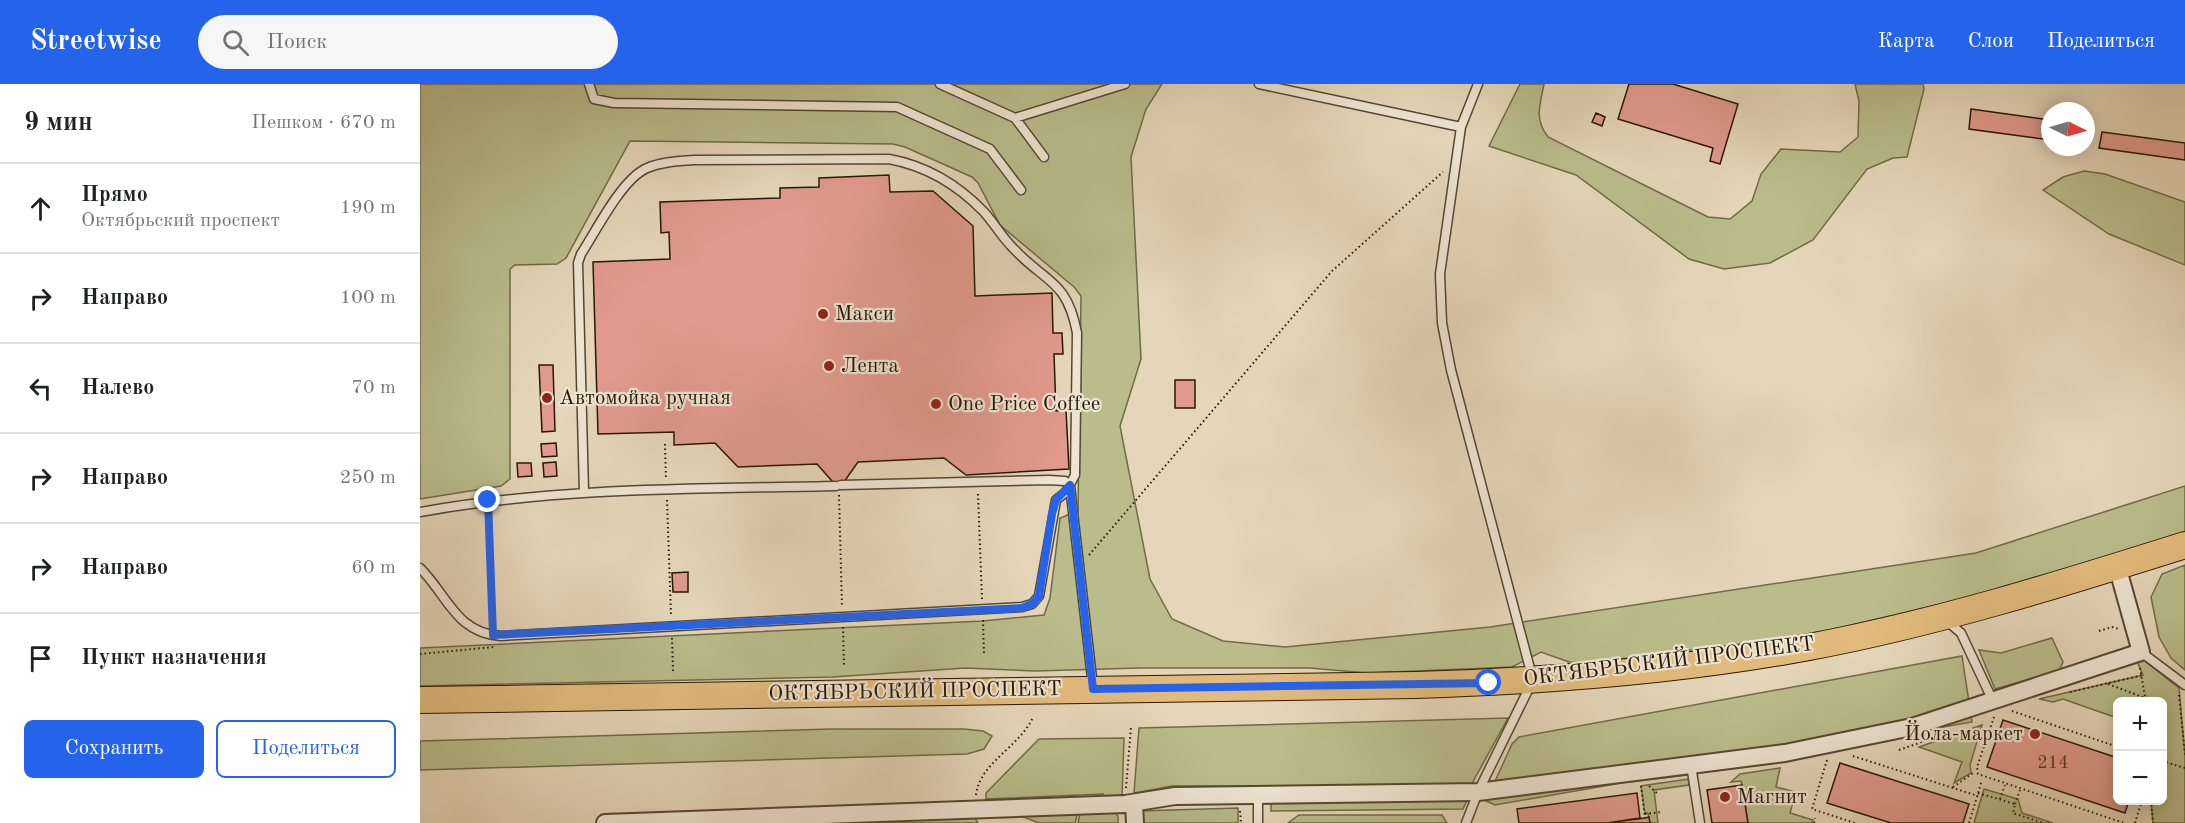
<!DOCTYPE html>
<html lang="ru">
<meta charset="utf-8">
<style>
:root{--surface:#fff;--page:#f6f6f6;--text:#202124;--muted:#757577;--line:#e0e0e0;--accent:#2563eb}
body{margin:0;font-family:"Old Standard TT",serif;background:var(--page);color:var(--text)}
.controls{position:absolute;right:18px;bottom:18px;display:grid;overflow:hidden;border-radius:9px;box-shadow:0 3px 15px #0003}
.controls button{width:54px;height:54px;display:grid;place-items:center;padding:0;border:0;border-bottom:2px solid var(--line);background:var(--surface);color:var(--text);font:30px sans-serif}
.compass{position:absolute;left:1621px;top:18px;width:54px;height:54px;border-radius:50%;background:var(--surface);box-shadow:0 3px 15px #0003;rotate:95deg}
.stop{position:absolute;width:18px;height:18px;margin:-14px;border:4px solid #2563eb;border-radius:50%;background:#fff}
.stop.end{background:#2563eb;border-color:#fff;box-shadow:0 2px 6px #0008}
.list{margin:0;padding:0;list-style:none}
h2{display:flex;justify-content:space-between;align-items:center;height:78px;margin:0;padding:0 24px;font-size:26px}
h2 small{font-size:20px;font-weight:400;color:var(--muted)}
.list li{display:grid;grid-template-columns:39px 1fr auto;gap:18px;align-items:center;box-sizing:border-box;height:90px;padding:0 24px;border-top:2px solid var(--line)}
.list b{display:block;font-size:22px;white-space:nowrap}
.list p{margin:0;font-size:20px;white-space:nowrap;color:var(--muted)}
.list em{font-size:20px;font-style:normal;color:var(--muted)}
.actions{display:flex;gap:12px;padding:18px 24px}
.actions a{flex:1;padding:14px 0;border:2px solid var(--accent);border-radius:9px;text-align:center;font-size:21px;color:var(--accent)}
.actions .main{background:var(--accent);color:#fff}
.icon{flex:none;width:33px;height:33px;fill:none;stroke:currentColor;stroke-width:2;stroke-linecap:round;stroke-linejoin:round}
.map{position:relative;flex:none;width:1765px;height:739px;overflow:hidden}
header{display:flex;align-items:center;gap:36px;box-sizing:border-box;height:84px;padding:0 30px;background:var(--accent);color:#fff}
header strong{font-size:28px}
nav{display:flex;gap:33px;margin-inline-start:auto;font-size:21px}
.search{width:420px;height:54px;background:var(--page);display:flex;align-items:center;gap:15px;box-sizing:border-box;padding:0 21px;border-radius:33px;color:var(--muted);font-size:22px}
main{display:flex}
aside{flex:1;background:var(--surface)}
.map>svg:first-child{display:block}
</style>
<header>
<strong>Streetwise</strong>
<div class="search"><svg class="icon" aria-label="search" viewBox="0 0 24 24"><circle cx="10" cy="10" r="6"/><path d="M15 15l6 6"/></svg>Поиск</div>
<nav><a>Карта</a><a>Слои</a><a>Поделиться</a></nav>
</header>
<main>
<aside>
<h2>9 мин<small>Пешком · 670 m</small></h2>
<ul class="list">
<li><svg class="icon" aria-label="ahead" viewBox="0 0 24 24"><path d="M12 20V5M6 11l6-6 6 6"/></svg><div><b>Прямо</b><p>Октябрьский проспект</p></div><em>190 m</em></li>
<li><svg class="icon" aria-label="right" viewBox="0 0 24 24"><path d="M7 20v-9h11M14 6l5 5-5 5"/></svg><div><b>Направо</b></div><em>100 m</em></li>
<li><svg class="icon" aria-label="left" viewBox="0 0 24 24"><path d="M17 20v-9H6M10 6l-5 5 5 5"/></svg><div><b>Налево</b></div><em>70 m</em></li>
<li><svg class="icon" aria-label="right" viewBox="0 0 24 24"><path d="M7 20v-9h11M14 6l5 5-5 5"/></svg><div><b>Направо</b></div><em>250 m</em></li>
<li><svg class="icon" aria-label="right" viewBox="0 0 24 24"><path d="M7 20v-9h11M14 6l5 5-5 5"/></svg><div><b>Направо</b></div><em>60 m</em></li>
<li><svg class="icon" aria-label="arrive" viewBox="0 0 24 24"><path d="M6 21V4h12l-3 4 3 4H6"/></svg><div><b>Пункт назначения</b></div></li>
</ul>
<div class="actions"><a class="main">Сохранить</a><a>Поделиться</a></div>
</aside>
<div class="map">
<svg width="1765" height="739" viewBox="0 0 1765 739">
<rect width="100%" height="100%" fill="#e5d6b9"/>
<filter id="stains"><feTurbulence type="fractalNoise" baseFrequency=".00333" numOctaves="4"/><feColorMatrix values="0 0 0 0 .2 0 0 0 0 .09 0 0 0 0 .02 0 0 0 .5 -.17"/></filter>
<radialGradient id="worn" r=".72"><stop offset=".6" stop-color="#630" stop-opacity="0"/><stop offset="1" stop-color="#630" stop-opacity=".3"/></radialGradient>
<path fill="#babc8b" stroke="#706a47" stroke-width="1.5" d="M 0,0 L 742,0 L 726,25 L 711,73 L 721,275 L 700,342 L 730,495 L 752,535 L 803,557 L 865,563 L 1070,543 L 1556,469 L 1765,402 L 1765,448 L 1581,506 L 1384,552 L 1168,579 L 1149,578 L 1121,568 L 1092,583 L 948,589 L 889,584 L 720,584 L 615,587 L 545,584 L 413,593 L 0,602 L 0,564 L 563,537 L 624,531 L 630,514 L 640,434 L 658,427 L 661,212 L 654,203 L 580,141 L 558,99 L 552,93 L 485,63 L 473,60 L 210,57 L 146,174 L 137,180 L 95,181 L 90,185 L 90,395 L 81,402 L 0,415 Z
M 1100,0 L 1124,0 C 1120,21 1114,35 1128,53 L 1288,133 L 1310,135 L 1332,117 L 1341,90 L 1361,65 L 1420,68 L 1438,53 L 1439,17 L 1435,0 L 1503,0 L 1504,5 L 1487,73 L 1473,74 L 1447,85 L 1393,156 L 1350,179 L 1304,185 L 1269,175 L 1156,91 L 1069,62 Z
M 1664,87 L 1685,90 L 1765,118 L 1765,181 L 1689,150 L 1623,106 L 1643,93 Z
M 1765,481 L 1765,586 L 1751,574 L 1739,553 L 1731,513 L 1742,490 Z
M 1632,554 L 1643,578 L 1639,587 L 1575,605 L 1559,566 L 1581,569 Z
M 1542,572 L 1552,638 L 1267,688 L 1267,691 L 1201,699 L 1075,721 L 1066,717 L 1092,660 L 1099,653 Z
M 1716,575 L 1722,575 L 1759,604 L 1765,671 L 1765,739 L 1733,739 L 1731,717 L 1742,716 L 1742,618 L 1698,618 L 1697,634 L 1643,615 L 1633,618 L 1619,615 L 1723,591 Z
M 1088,634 L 1050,703 L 752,702 L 714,709 L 719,644 Z
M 1562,641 L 1550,681 L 1551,689 L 1534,699 L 1542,678 L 1499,663 Z
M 412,645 L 544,645 L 563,647 L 572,652 L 564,665 L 547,670 L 0,686 L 0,657 Z
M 704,654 L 702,715 L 684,715 L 683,710 L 566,715 L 566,709 L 619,655 Z
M 1360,684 L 1356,703 L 1376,708 L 1370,729 L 1393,736 L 1392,739 L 1328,739 L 1322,701 L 1321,697 L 1311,698 L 1320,690 Z
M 1268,695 L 1269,701 L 1234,706 L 1238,739 L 1230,739 L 1228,729 L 1225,729 L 1221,702 Z
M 1564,705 L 1598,715 L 1602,729 L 1633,739 L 1554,739 Z
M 1049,712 L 1043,725 L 851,727 L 851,713 Z
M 818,724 L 818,739 L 718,739 L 718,727 Z
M 658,727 L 655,739 L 619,739 L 593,729 Z
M 694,728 L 698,732 L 698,739 L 658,739 L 660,729 Z
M 879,731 L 1022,731 L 1027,739 L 868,739 Z
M 555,734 L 558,739 L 402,739 Z"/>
<path fill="#e19a8d" stroke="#271703" stroke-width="1.5" d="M 1209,0 L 1253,0 L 1318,20 L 1300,80 L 1290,77 L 1293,64 L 1198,35 Z
M 1551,25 L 1630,36 L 1630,56 L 1549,45 Z
M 1176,29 L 1185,33 L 1182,42 L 1172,38 Z
M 1682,48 L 1765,59 L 1765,76 L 1679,64 Z
M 469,91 L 470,108 L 513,107 L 553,142 L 555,212 L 632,209 L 633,249 L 642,249 L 643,270 L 634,270 L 636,327 L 646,326 L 649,385 L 546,391 L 524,374 L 438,378 L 419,405 L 397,380 L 318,383 L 295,359 L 254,361 L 254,348 L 178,350 L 173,178 L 250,175 L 249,148 L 241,149 L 240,118 L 360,114 L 360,104 L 399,103 L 399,94 Z
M 119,281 L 133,281 L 135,347 L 122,348 Z
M 755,296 L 775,296 L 775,324 L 755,324 Z
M 136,359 L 137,372 L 122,373 L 121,360 Z
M 136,378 L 137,392 L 124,393 L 123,379 Z
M 97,379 L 111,379 L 112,392 L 98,393 Z
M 268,488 L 268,508 L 253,508 L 252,489 Z
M 1583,636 L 1698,674 L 1698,716 L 1709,716 L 1705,729 L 1567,683 Z
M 1420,679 L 1549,720 L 1543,739 L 1471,739 L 1407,719 Z
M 1322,701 L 1328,739 L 1292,739 L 1287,706 Z
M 1217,709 L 1220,734 L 1187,739 L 1099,739 L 1097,725 Z
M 1229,733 L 1230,739 L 1187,739 L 1225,734 Z"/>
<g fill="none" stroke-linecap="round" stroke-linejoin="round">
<defs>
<path id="service" d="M 169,0 L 174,15 L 194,19 L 477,23 L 570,65 L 601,106
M 520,0 L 595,34 L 705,0
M 839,0 L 1041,43
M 595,34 L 624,73
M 421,401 L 629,396 L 645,397 L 650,401
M 650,402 L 673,603
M 0,428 C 137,403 277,405 416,402
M 0,484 C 28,512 36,549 81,552 L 602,523 L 612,520 L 619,512 L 636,416 L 646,408 L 655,391 L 657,249 C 647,195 625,199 593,164 C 582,153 574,139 564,128 C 537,100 507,82 469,75 L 275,76 C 258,77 240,78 225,85 C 201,97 176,147 161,170 L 158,179 L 164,408
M 1528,538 L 1541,549 L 1572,615
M 1721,568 L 1765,601
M 1271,681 L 1280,739
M 838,709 L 838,739
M 1046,739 L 1058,708 L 1113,596 L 1031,286 L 1022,239 L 1020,190 L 1041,43 L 1058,0"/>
<path id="minor" d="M 714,719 L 715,739
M 185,739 L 705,720 L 755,712 L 1058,708 L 1365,669 L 1492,643 L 1721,568 L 1697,482"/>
<path id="primary" d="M 0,616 L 996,601 C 1127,597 1260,587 1389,563 C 1517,539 1641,500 1765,461"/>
</defs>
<use href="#service" stroke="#564730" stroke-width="11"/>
<use href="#minor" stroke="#564730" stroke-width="20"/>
<use href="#primary" stroke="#271703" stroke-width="28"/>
<path stroke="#271703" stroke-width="2" stroke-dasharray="1.5 3" stroke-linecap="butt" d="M 245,360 L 246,396
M 558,410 L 562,515
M 419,411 L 422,523
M 247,416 L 251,531
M 68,428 L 73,539
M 669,471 L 912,187 L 1023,88
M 563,536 L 564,572
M 423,543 L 424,582
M 1679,547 L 1692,543 L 1699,545
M 252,554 L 253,587
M 0,570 L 74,563
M 1720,584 L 1726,618
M 1688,600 L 1725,614
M 1650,608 L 1723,591
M 1759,611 L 1765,671
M 1592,627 L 1698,663
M 1574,633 L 1557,683 L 1558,690 L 1704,739
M 1479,666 L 1521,651
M 1433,672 L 1558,712
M 1407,676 L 1392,725 L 1435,739
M 1742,677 L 1765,684
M 1221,702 L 1225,734
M 1229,702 L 1239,711
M 1533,703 L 1553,689
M 706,704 L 711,643
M 1558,709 L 1595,720 L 1593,729 L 1623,739
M 556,711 C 560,678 600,663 613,633
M 1580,715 L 1585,701
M 1731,716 L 1733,739
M 1595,720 L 1600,706
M 820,727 L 821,739
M 1225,730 L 1241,728
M 1394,739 L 1395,734
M 1549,739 L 1562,696
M 1715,739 L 1722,716"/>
<use href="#service" stroke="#eee4d2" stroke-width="8"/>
<use href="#minor" stroke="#eee4d2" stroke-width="16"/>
<use href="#primary" stroke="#e2bb7c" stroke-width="26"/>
</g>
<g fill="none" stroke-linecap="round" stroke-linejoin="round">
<path stroke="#2563eb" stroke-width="8" d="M 68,416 L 73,551 L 602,524 L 612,520 L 619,512 L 632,430 L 636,416 L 650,401 L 673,605 L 1069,599"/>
</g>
<g fill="#8f2418" stroke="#eee4d2" stroke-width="2">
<circle cx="403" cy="230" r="6"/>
<circle cx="409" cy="282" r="6"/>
<circle cx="127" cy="314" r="6"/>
<circle cx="516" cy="320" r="6"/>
<circle cx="1615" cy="650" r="6"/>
<circle cx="1305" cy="713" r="6"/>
</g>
<g text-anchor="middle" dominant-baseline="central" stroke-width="4.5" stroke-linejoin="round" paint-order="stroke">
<g font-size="18" fill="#563826">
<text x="1633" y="679">214</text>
</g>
<g font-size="21" fill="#271703" stroke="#eee4d2" text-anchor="start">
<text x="415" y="230">Макси</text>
<text x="421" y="282">Лента</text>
<text x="139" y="314">Автомойка ручная</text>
<text x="528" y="320">One Price Coffee</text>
<text x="1603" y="650" text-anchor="end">Йола-маркет</text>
<text x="1317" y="713">Магнит</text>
</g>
<g font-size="21" fill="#271703" stroke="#eee4d2">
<text transform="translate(1249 578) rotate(-7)">ОКТЯБРЬСКИЙ ПРОСПЕКТ</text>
<text transform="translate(495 608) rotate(-1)">ОКТЯБРЬСКИЙ ПРОСПЕКТ</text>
</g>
</g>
<rect width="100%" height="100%" filter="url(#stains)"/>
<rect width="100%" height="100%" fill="url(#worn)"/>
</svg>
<div class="controls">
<button>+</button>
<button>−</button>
</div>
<svg class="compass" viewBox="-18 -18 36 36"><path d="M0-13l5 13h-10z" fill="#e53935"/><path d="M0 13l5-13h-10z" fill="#757577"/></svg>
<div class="stop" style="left:1069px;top:599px"></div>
<div class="stop end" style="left:68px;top:416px"></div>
</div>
</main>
